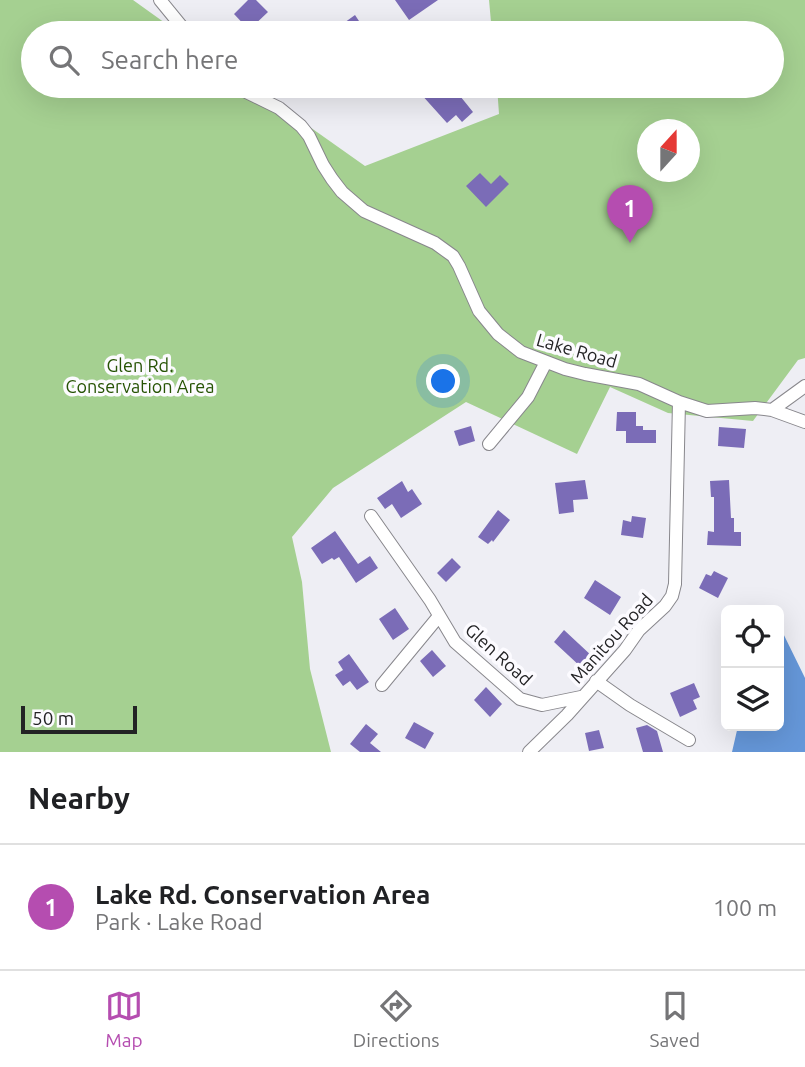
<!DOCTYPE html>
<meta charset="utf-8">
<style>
:root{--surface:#fff;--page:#f2f2f2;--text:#202124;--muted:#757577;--line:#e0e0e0;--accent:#b54db0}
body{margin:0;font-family:Ubuntu,sans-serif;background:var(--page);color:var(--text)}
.controls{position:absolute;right:21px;bottom:21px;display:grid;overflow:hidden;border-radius:10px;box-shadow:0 7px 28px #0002}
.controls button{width:63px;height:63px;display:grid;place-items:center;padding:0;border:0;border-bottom:2px solid var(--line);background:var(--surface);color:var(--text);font:35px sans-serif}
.compass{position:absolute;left:637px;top:119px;width:63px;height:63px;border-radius:50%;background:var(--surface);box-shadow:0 7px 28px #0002;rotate:21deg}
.scale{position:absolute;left:21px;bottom:18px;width:116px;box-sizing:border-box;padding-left:7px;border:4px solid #232325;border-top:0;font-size:19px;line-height:24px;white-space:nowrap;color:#232325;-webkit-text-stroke:5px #fcfbff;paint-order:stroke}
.you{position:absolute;left:444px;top:382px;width:24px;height:24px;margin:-18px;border:5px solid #fff;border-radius:50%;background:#1a73e8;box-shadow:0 0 0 10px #1a73e833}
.badge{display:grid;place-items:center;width:46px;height:46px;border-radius:50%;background:var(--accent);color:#fff;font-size:23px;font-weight:700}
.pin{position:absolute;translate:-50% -58px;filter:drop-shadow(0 2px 4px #0008)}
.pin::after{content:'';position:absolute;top:37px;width:24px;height:21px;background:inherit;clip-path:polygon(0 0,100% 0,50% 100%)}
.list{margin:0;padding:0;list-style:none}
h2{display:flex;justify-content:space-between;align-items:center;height:91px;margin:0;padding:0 28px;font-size:30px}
h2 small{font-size:23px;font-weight:400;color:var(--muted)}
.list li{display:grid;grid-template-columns:46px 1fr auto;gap:21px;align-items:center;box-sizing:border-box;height:126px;padding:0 28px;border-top:2px solid var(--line)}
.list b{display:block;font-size:26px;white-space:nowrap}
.list p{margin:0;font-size:23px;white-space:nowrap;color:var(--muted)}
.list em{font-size:23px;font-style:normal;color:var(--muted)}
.icon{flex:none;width:38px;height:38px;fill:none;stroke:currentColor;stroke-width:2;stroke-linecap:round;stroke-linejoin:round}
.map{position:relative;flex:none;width:805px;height:752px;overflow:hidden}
.search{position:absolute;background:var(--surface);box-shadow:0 7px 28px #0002;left:21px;right:21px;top:21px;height:77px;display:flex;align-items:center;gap:18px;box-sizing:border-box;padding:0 24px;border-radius:38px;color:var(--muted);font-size:26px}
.sheet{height:217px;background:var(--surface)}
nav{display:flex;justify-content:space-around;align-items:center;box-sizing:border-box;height:98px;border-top:2px solid var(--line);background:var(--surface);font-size:19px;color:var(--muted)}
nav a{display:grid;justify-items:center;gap:4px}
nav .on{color:var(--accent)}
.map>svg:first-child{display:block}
</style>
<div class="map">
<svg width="805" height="752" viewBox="0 0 805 752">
<rect width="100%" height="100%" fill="#eeeef4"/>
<path fill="#a5d091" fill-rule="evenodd" d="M 0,0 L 133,0 L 179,33 L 33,33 L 33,86 L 252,86 L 365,166 L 499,114 L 497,86 L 772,86 L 772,33 L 492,33 L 489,0 L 805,0 L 805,358 L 798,360 L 753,421 L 668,413 L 610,387 L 577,454 L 466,402 L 333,488 L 292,537 L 302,582 L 310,669 L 331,752 L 0,752 ZM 648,130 L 690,130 L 690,172 L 648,172 Z"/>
<path fill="#6597d9" d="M 779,625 L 805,678 L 805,752 L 732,752 L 738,726 L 779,726 Z"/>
<path fill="#7b6cb7" d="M 248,0 L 256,0 L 268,12 L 249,30 L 234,14 Z
M 395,0 L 438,0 L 409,20 Z
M 355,15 L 367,33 L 330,33 Z
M 428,86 L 452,86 L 473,112 L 462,122 L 456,115 L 447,123 L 420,93 Z
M 480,173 L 491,184 L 500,175 L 509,184 L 486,207 L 466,186 Z
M 617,412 L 636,412 L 636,426 L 643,426 L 643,430 L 656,430 L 656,443 L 626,443 L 626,431 L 616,431 Z
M 471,426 L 475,441 L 459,446 L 454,431 Z
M 719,427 L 746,429 L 744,448 L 718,446 Z
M 585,480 L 588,499 L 573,500 L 574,512 L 559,514 L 555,483 Z
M 729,480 L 731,518 L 734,518 L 734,532 L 741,532 L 741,546 L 707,545 L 708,531 L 714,532 L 714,497 L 711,497 L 710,481 Z
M 402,481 L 408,492 L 412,489 L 422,504 L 401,518 L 392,504 L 385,509 L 377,498 Z
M 498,510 L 510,520 L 493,542 L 492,540 L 488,544 L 478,537 Z
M 632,516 L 646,518 L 643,538 L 621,535 L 623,520 L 631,522 Z
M 335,531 L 358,564 L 370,556 L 378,568 L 356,583 L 339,557 L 334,560 L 332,558 L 322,564 L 311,548 Z
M 452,558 L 461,567 L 446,582 L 437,573 Z
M 714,571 L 728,578 L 718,598 L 699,588 L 706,574 L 711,576 Z
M 595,580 L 621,597 L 610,615 L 584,598 Z
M 395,608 L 409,629 L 393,640 L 379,619 Z
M 564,630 L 593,657 L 582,668 L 554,642 Z
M 432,650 L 446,666 L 433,677 L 420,661 Z
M 349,654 L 369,682 L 357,690 L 350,681 L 343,686 L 335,675 L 343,670 L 338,662 Z
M 694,683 L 700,697 L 693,700 L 697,709 L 680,717 L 670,693 Z
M 486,687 L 502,704 L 490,717 L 474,700 Z
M 414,722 L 434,733 L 425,749 L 405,738 Z
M 366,724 L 378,734 L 370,743 L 381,752 L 360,752 L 350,744 Z
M 647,725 L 657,731 L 663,752 L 643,752 L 636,728 Z
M 599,730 L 604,748 L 589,751 L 585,733 Z"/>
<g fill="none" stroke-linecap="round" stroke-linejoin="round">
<defs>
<path id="street" d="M 160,0 L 187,33
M 234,86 L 279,108 L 301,126 L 309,136 L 323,165 L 332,179 L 342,192 L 364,211 L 435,243 L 453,256 L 459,266 L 479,311 L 498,334 L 521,352 L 565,369 L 585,374 L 639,384 L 679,402 L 707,411 L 755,408 L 772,410 L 805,422
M 772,410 L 805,386
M 489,444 L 528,397 L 546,362
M 371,516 L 430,600 L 455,642 L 520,699 L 542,705 L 581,697
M 596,681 L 630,705 L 689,740
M 382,685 L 439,616
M 529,752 L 567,715 L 625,650 L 639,630 L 665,606 L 672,596 L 675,584 L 679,402"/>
</defs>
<use href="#street" stroke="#88878c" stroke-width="14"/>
<use href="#street" stroke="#fff" stroke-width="12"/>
</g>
<g text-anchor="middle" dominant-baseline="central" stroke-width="7" stroke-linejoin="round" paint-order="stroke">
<g font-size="18" fill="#232325" stroke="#fcfbff">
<text transform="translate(577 350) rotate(16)">Lake Road</text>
<text transform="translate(611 638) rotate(-48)">Manitou Road</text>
<text transform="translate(499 654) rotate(42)">Glen Road</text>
</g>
<g font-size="18" fill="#265304" stroke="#fcfbff">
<text x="140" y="365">Glen Rd.<tspan x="140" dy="21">Conservation Area</tspan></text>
</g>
</g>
</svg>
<div class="controls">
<button><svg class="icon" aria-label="locate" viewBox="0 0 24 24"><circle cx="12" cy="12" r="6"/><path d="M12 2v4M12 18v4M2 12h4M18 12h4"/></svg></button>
<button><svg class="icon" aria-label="layers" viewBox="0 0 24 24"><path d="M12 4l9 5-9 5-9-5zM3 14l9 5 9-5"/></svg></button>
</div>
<svg class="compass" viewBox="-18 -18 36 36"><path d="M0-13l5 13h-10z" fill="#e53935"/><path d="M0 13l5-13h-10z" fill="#757577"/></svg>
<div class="scale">50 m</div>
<div class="you"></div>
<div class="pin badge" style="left:630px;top:243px">1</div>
<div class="search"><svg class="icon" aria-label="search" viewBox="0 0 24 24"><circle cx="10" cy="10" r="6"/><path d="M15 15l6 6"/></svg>Search here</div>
</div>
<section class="sheet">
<h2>Nearby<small></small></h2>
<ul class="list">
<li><span class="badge">1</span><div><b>Lake Rd. Conservation Area</b><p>Park · Lake Road</p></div><em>100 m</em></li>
</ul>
</section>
<nav>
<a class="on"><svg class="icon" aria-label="map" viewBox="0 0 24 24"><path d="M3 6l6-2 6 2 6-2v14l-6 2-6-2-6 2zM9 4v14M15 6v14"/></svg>Map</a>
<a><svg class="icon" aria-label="directions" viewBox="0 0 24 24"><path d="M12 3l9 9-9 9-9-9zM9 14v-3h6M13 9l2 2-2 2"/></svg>Directions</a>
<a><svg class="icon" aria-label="saved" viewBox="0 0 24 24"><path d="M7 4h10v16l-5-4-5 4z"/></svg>Saved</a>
</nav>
